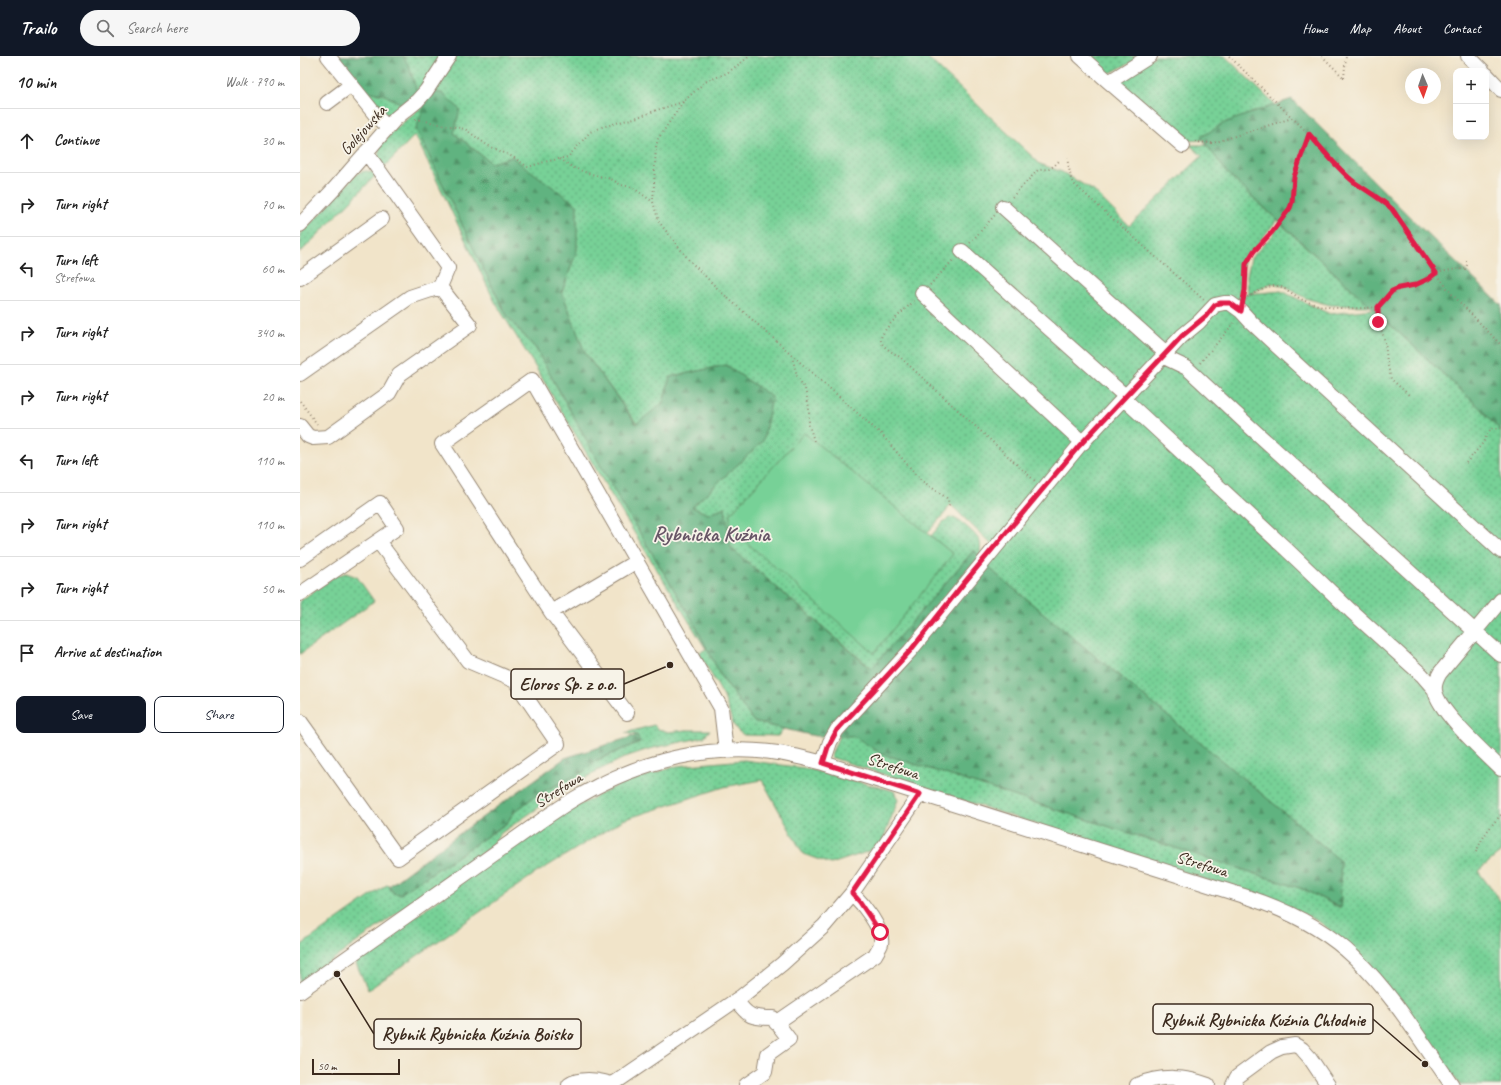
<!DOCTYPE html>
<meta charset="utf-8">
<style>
:root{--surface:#fff;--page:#f6f6f6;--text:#222;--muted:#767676;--line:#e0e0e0;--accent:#111827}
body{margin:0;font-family:Caveat,sans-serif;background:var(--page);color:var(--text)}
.controls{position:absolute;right:12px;top:12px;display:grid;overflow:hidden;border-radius:8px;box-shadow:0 4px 16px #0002}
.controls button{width:36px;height:36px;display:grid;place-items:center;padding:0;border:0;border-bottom:1px solid var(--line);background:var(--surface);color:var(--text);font:20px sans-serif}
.compass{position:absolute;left:1105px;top:12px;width:36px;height:36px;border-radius:50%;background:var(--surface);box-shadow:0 4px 16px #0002;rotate:178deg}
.scale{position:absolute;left:12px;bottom:10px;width:88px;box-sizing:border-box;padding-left:4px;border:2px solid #3b2a1e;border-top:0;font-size:11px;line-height:14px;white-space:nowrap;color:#3b2a1e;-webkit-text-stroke:3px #f7f3e8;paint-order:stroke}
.stop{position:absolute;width:12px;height:12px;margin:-9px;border:3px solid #e11d48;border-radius:50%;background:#fff}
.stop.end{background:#e11d48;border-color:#fff;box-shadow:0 1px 4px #0008}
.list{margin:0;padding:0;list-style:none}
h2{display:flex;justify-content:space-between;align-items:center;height:52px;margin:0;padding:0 16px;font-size:17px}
h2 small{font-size:13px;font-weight:400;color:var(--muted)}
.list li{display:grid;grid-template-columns:26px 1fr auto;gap:12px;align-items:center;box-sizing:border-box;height:64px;padding:0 16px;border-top:1px solid var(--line)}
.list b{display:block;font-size:15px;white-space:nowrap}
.list p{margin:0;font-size:13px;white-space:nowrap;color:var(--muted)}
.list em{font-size:13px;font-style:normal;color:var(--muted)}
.actions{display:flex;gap:8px;padding:12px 16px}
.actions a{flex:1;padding:9px 0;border:1px solid var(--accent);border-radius:8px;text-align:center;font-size:14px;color:var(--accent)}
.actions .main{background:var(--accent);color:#fff}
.icon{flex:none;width:22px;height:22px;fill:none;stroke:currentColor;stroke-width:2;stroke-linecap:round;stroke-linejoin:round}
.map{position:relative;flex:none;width:1201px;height:1029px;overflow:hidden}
header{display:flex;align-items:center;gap:24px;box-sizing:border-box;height:56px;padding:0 20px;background:var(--accent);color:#fff}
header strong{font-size:19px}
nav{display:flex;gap:22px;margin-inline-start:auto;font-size:14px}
.search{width:280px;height:36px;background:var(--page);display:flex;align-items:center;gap:10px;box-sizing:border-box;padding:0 14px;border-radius:22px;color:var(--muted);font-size:15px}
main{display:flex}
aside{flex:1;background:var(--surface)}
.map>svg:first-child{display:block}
</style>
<header>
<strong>Trailo</strong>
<div class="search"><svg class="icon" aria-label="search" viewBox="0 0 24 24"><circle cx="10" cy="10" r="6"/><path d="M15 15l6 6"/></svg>Search here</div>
<nav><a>Home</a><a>Map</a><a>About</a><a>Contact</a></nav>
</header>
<main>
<aside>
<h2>10 min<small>Walk · 790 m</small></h2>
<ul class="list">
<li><svg class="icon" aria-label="ahead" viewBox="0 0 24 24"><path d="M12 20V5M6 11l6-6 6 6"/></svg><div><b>Continue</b></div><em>30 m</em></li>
<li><svg class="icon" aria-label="right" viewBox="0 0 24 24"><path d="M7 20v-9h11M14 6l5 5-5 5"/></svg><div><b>Turn right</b></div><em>70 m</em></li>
<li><svg class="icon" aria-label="left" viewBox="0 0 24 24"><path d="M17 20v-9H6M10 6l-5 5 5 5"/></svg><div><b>Turn left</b><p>Strefowa</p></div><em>60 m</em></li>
<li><svg class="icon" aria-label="right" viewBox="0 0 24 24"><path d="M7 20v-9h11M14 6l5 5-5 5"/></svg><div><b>Turn right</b></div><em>340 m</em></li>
<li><svg class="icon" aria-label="right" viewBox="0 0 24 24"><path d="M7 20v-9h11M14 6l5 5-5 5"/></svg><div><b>Turn right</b></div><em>20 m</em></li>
<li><svg class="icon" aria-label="left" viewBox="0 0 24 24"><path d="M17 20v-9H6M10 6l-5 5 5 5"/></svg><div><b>Turn left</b></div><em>110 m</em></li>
<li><svg class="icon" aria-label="right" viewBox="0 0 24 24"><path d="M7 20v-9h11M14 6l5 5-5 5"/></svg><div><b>Turn right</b></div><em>110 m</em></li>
<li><svg class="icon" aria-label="right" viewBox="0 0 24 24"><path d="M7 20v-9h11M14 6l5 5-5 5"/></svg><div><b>Turn right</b></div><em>50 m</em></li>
<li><svg class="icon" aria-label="arrive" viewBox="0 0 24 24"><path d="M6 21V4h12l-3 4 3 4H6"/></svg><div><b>Arrive at destination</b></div></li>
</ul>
<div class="actions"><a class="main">Save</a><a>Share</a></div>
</aside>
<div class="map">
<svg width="1201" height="1029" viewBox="0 0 1201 1029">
<defs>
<pattern id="grass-dots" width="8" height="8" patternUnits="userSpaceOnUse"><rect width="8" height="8" fill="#77d197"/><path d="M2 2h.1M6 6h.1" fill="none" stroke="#63aa7b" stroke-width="1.8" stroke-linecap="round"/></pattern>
<pattern id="forest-firs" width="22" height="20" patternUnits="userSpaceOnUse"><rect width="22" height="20" fill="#61b380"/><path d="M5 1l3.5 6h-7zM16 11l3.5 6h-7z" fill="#519268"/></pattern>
</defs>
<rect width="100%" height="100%" fill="#f7f3e8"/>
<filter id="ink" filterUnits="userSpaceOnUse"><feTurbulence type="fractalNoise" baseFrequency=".025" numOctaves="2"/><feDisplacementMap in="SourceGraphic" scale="8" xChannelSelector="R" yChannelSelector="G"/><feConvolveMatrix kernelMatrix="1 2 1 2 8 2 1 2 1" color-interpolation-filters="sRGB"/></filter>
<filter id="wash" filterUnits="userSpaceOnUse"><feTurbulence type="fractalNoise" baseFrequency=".012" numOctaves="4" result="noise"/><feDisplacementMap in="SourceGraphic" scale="16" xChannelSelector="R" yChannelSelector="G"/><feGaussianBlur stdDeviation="0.9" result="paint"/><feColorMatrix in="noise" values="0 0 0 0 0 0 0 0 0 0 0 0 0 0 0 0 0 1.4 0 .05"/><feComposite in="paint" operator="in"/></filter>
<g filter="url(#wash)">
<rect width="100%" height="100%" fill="#f1e4c9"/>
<path fill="url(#grass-dots)" stroke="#597e5a" d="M 103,0 L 143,0 L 116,41 Z
M 152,0 L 626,0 L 740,108 L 762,116 L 794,135 L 829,170 L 902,100 L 890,89 L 907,89 L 928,118 L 977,164 L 955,191 L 944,201 L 943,232 L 941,239 L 948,238 L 947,220 L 951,202 L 973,179 L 980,167 L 1070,250 L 1030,249 L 1005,242 L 985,230 L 972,227 L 949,238 L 981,235 L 1030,258 L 1073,253 L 1180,352 L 1201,375 L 1201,753 L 1200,754 L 1201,755 L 1201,796 L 1178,815 L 1201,846 L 1201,1029 L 1160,1029 L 1149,1014 L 1037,880 L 1021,867 L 990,851 L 530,701 L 539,680 L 554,679 L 580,697 L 1003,833 L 1040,852 L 1040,805 L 1003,772 L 696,518 L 685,506 L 693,488 L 690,487 L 650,448 L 646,456 L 627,477 L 504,377 L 430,458 L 653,498 L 631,480 L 643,466 L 651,461 C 659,463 677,478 680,486 C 681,491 680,497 681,502 L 674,494 L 572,613 L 431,492 L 425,451 L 408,458 L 392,451 L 463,385 L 472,341 L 426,309 L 370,321 L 363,347 L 337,368 L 285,297 L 262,236 L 277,194 L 212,101 L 191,107 L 154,77 L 116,73 L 180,206 L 207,260 L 236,293 L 318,441 L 393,565 L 422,622 L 454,666 L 484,673 L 478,680 L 444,679 L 438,675 L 433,668 L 424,641 L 399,597 L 406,593 L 319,452 L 233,307 L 195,246 L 115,79 L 83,112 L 78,102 L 80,90 L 94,74 L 120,52 Z
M 791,0 L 844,0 L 810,17 Z
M 855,0 L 925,0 L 975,49 L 951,57 L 901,81 L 903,84 L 886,85 L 817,24 Z
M 64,34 L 85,39 L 102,48 L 98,49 L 87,62 Z
M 66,115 L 72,116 L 76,119 L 0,197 L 0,178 L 25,153 L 53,122 L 58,117 Z
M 46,517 L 57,521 L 74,545 L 0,598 L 0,545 L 35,520 Z
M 354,669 L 358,673 L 369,676 L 386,674 L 410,674 L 404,681 L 349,693 L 328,700 L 295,716 L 241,750 L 201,777 L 192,790 L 155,815 L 35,902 L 0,926 L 0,890 L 88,828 L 93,837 L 100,838 L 207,767 L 213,757 L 235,740 L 285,715 L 295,705 L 340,686 L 337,679 L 325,677 Z
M 444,704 L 504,712 L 594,735 L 598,744 L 582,786 L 567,796 L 531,808 L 503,798 L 462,724 L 424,731 L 323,764 L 233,819 L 68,934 L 55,905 L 182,812 L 276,751 L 320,728 L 377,710 Z"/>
<path fill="url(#forest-firs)" stroke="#4e6e4f" d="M 38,0 L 103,0 L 109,10 L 117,36 L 102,48 L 85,39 L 64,34 Z
M 134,36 L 142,37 L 160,53 L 154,77 L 191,107 L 212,101 L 277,149 L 277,194 L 262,236 L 285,297 L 336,368 L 363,347 L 370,321 L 426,309 L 472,341 L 463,385 L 392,451 L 408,458 L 425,451 L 431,492 L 571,613 L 674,494 L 696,518 L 1003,772 L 1040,805 L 1041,852 L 1003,833 L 580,697 L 554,680 L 515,680 L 454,666 L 422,622 L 393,565 L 318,441 L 236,293 L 207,260 L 180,206 L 116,73 L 125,48 Z
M 992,43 L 1116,167 L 1201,249 L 1201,375 L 1180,352 L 928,118 L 901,81 L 926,66 Z
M 337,679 L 340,686 L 295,705 L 285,715 L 235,740 L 213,757 L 207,767 L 100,838 L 93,837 L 89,830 L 155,781 L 265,702 Z"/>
<path fill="#77d197" stroke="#597e5a" d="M 504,377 L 653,498 L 574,597 L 430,472 L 430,458 Z"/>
</g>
<g filter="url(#ink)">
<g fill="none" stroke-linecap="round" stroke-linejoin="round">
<defs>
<path id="minor" d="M 28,0 L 78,62 L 87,71
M 780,0 L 809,26
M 850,0 L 809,26 L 883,90
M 1168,0 L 1183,15
M 1186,18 L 1201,34
M 27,47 L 51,29
M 703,151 L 867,298
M 0,169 L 35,132 L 96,62 L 117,45 L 126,35 L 149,0
M 662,195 L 825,340
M 0,222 L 82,163
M 622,237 L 783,387
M 864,301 L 887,312 L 948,369 L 1201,599
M 0,318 L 110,241 L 140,231 L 148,212 L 66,96
M 823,342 L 984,491 L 1051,555 L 1122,619 L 1135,634
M 0,370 L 8,380 L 13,382 L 28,381 L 89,337 L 99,319 L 170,269 L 140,231
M 0,503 L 80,447 L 97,472 L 78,485 L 168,605 L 215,625 L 258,688 L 98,802 L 0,665
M 0,538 L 78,485
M 1201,544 L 1140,617 C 1137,622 1134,629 1135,635 C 1139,656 1185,697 1201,713
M 251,556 L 337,505
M 327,657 L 251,556 L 142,388 L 232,324 L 421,652 L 426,695
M 523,707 L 530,686 L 537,674 L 610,595 L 779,390 L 882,280 L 899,266 L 915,249 L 924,247 L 930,247 L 941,255 L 951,266 L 967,281 L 1201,495
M 0,935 L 242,764 C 255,755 268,746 281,739 C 340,705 410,687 478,697 C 493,699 508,703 523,707 L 950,842 C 989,855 1026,874 1055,902 C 1093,938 1122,987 1152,1029
M 436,944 C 448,961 452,962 473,962 L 489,983 L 468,998 L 465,1016 L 446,1029
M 476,967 L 575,899 C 577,895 580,891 581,888 C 584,873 562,847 552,837
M 313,1028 L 442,940 L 482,908 L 524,870 L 552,837 L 620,738
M 269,1029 C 280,1021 302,1024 314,1029
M 837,1029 C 860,1019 886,1020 908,1029
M 933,1029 L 937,1021 L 971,996 L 982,991 L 995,989 L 1002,993 L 1010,1002 L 1028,1029"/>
</defs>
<use href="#minor" stroke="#968774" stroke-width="16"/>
<path stroke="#968774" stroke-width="2" stroke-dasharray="1 3" stroke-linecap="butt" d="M 929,0 L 1009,78 L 1040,113 L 1055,126 L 1083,145 L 1092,153 L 1149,235 L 1201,289
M 1022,0 L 1044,22
M 1044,22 L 1046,0
M 383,46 L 358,83 L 356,91 L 353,146 L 359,166 L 389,204 L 420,235 L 581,378 L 621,424 L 648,443 L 649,450
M 115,63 L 165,73 L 187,89 L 213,101 L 228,111 L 244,106 L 268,101 L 290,76 L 302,71 L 338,61 L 360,53 L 383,46 L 405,26 L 427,17 L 450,0
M 895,86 L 913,87 L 992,62
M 767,102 L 771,122 L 775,129 L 904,244
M 260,103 L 272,111 L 287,117 L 311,123 L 321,129 L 332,131 L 353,146
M 712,141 L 738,114 L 749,113 L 754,110 L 760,104
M 670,187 L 695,159
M 630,229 L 653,204
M 944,241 L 945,234 L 945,214 L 948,203 L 972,176 L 989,152 L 992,146 L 994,121 L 1009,78
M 944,243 C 954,238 966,229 978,230 C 985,231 997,242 1005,245 C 1028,254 1054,253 1078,251 L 1093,235 L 1099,232 L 1115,229 L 1128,223 L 1136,217 L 1156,213 L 1165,213 L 1167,209 L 1167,205
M 614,245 C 607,252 578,276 581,285 C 583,292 594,297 600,301 L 735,425
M 1078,251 L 1079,266 L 1085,286 L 1087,306 L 1091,323 L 1110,340
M 492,300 L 497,320 L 505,333 L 509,351 L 509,369 L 514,385
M 900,307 L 934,267
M 0,345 L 17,368
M 1166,407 L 1183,387 L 1187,378 L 1191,373 L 1201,372
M 1176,796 C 1182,782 1190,770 1201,759"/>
<use href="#minor" stroke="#fff" stroke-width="14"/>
</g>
</g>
<g fill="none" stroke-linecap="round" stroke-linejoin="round" filter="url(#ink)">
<path stroke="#e11d48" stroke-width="5" d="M 580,876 L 560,846 L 552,837 L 620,738 L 523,707 L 528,691 L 537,674 L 610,595 L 664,527 L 779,390 L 882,280 L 906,260 L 915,249 L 920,247 L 930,247 L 941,255 L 945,234 L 946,208 L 954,195 L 972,176 L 990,152 L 992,146 L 994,121 L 1009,78 C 1023,94 1037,112 1054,126 C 1067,135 1080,142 1092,153 L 1136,217 L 1128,223 L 1115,229 L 1099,232 L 1092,235 L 1078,251 L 1078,266"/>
</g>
<g text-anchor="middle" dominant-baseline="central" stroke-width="3.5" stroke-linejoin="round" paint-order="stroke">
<g font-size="17" fill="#3b2a1e" stroke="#f7f3e8">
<text transform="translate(63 74) rotate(-48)">Golejowska</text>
<text transform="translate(593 710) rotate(18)">Strefowa</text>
<text transform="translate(258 734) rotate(-32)">Strefowa</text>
<text transform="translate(902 808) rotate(17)">Strefowa</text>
</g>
<g font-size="21" font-weight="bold" fill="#675566" stroke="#f7f3e8">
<text x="411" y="478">Rybnicka Kuźnia</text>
</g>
</g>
<path fill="none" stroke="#3b2a1e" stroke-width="1.5" d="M370 609L324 628M1125 1008L1073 963M37 918L74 978"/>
<g fill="#3b2a1e" stroke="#f7f3e8" stroke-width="1.5">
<circle cx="370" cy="609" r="4"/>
<circle cx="1125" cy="1008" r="4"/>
<circle cx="37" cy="918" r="4"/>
</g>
<g fill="#f7f3e8" stroke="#3b2a1e" stroke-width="1.5">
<rect x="211" y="613" width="113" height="30" rx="4"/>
<rect x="853" y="948" width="220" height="30" rx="4"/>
<rect x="74" y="963" width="207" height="30" rx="4"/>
</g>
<g font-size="18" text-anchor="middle" font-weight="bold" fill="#3b2a1e">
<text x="268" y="634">Eloros Sp. z o.o.</text>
<text x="963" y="970">Rybnik Rybnicka Kuźnia Chłodnie</text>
<text x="177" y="984">Rybnik Rybnicka Kuźnia Boisko</text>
</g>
</svg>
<div class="controls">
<button>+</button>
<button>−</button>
</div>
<svg class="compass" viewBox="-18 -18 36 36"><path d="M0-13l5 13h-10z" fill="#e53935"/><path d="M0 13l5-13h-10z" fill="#767676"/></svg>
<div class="scale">50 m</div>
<div class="stop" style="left:580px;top:876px"></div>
<div class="stop end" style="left:1078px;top:266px"></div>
</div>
</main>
